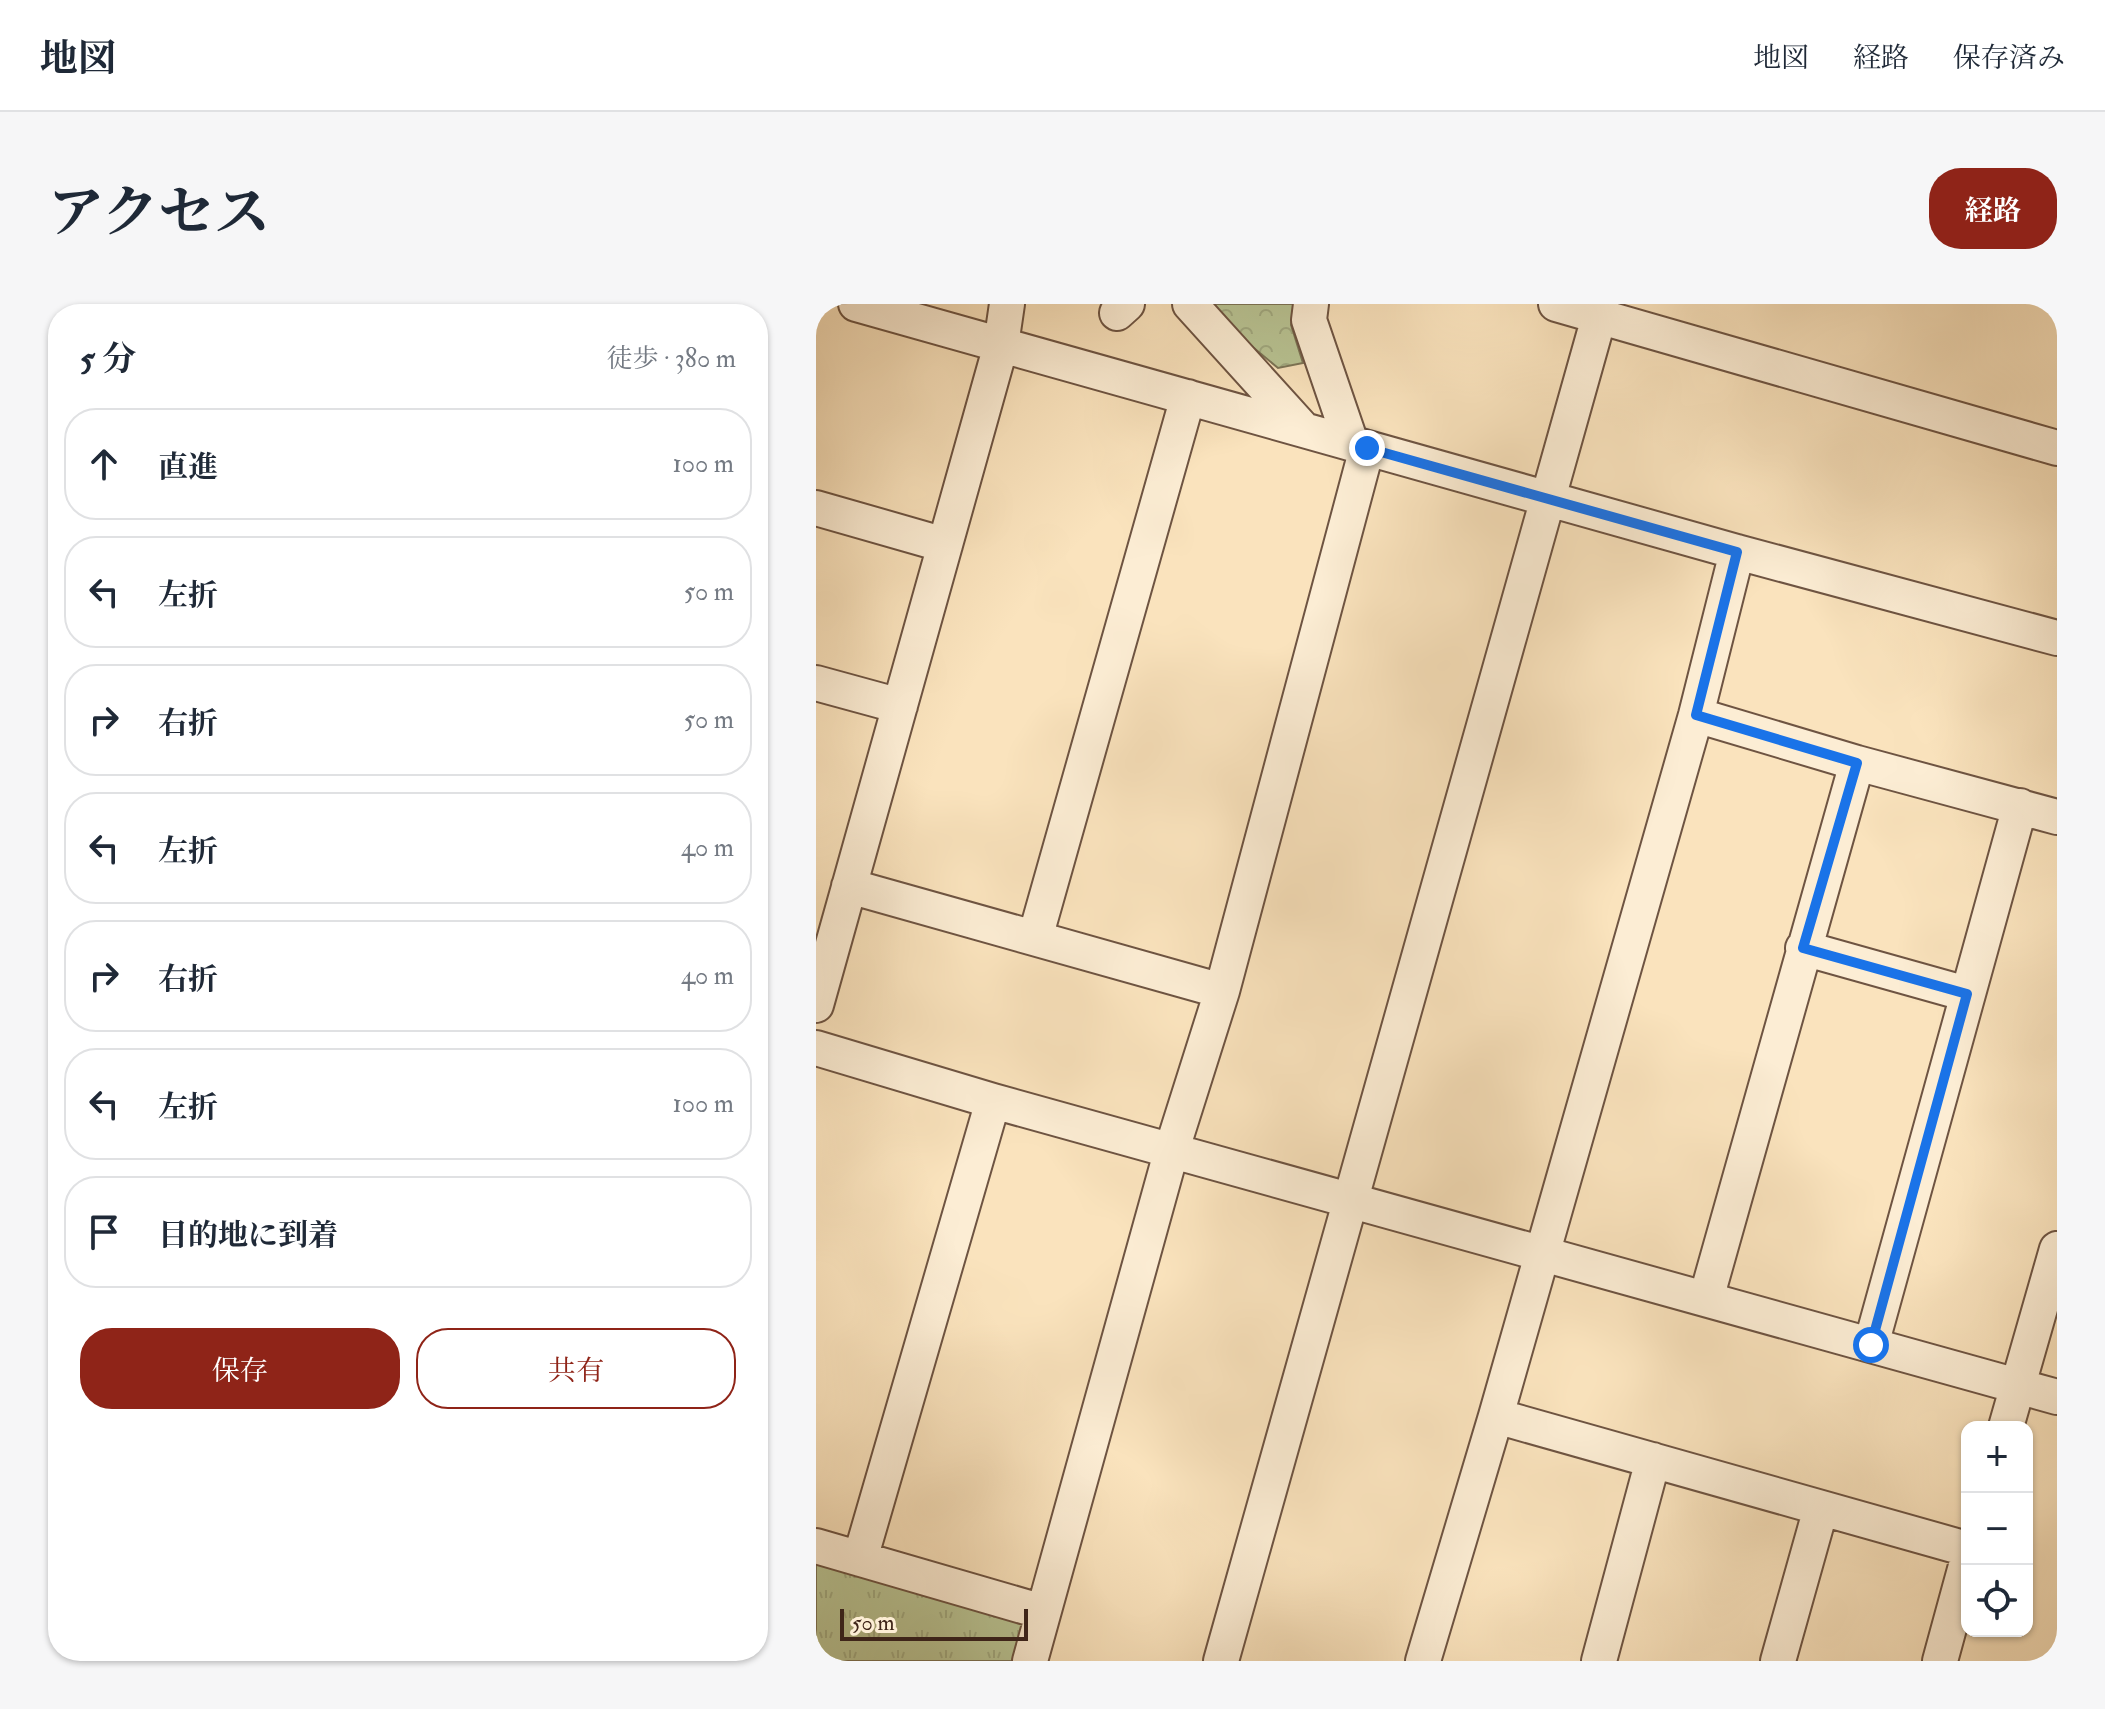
<!DOCTYPE html>
<html lang="ja">
<meta charset="utf-8">
<style>
:root{--surface:#fff;--page:#f6f6f7;--text:#1f2937;--muted:#747a83;--line:#e0e1e3;--accent:#8f2418}
body{margin:0;font-family:"IM FELL Double Pica","Noto Serif JP",serif;background:var(--page);color:var(--text)}
.controls{position:absolute;right:24px;bottom:24px;display:grid;overflow:hidden;border-radius:16px;box-shadow:0 2px 6px #0004}
.controls button{width:72px;height:72px;display:grid;place-items:center;padding:0;border:0;border-bottom:2px solid var(--line);background:var(--surface);color:var(--text);font:40px sans-serif}
.scale{position:absolute;left:24px;bottom:20px;width:188px;box-sizing:border-box;padding-left:8px;border:4px solid #3f2519;border-top:0;font-size:22px;line-height:28px;white-space:nowrap;color:#3f2519;-webkit-text-stroke:6px #fcedd4;paint-order:stroke}
.stop{position:absolute;width:24px;height:24px;margin:-18px;border:6px solid #1a73e8;border-radius:50%;background:#fff}
.stop.end{background:#1a73e8;border-color:#fff;box-shadow:0 2px 8px #0008}
.list{margin:0;padding:0;list-style:none}
h2{display:flex;justify-content:space-between;align-items:center;height:104px;margin:0;padding:0 32px;font-size:34px}
h2 small{font-size:26px;font-weight:400;color:var(--muted)}
.list li{display:grid;grid-template-columns:52px 1fr auto;gap:24px;align-items:center;box-sizing:border-box;height:112px;margin:0 16px 16px;padding:0 16px;border:2px solid var(--line);border-radius:32px}
.list b{display:block;font-size:30px;white-space:nowrap}
.list em{font-size:26px;font-style:normal;color:var(--muted)}
.actions{display:flex;gap:16px;padding:24px 32px}
.actions a{flex:1;padding:18px 0;border:2px solid var(--accent);border-radius:32px;text-align:center;font-size:28px;color:var(--accent)}
.actions .main{background:var(--accent);color:#fff}
.icon{flex:none;width:44px;height:44px;fill:none;stroke:currentColor;stroke-width:2;stroke-linecap:round;stroke-linejoin:round}
.map{position:relative;flex:none;width:1241px;height:1357px;overflow:hidden;border-radius:32px}
header{display:flex;align-items:center;gap:48px;box-sizing:border-box;height:112px;padding:0 40px;background:var(--surface);border-bottom:2px solid var(--line)}
header strong{font-size:38px}
nav{display:flex;gap:44px;margin-inline-start:auto;font-size:28px}
.intro{display:flex;align-items:center;justify-content:space-between;box-sizing:border-box;height:192px;padding:0 48px}
h1{margin:0;font-size:56px}
.button{padding:20px 36px;border-radius:32px;background:var(--accent);color:#fff;font-size:28px;font-weight:700}
main{display:flex;gap:48px;padding:0 48px}
aside{flex:1;background:var(--surface);border-radius:32px;box-shadow:0 2px 6px #0004}
.map>svg:first-child{display:block}
</style>
<header>
<strong>地図</strong>
<nav><a>地図</a><a>経路</a><a>保存済み</a></nav>
</header>
<div class="intro"><h1>アクセス</h1><a class="button">経路</a></div>
<main>
<aside>
<h2>5 分<small>徒歩 · 380 m</small></h2>
<ul class="list">
<li><svg class="icon" aria-label="ahead" viewBox="0 0 24 24"><path d="M12 20V5M6 11l6-6 6 6"/></svg><div><b>直進</b></div><em>100 m</em></li>
<li><svg class="icon" aria-label="left" viewBox="0 0 24 24"><path d="M17 20v-9H6M10 6l-5 5 5 5"/></svg><div><b>左折</b></div><em>50 m</em></li>
<li><svg class="icon" aria-label="right" viewBox="0 0 24 24"><path d="M7 20v-9h11M14 6l5 5-5 5"/></svg><div><b>右折</b></div><em>50 m</em></li>
<li><svg class="icon" aria-label="left" viewBox="0 0 24 24"><path d="M17 20v-9H6M10 6l-5 5 5 5"/></svg><div><b>左折</b></div><em>40 m</em></li>
<li><svg class="icon" aria-label="right" viewBox="0 0 24 24"><path d="M7 20v-9h11M14 6l5 5-5 5"/></svg><div><b>右折</b></div><em>40 m</em></li>
<li><svg class="icon" aria-label="left" viewBox="0 0 24 24"><path d="M17 20v-9H6M10 6l-5 5 5 5"/></svg><div><b>左折</b></div><em>100 m</em></li>
<li><svg class="icon" aria-label="arrive" viewBox="0 0 24 24"><path d="M6 21V4h12l-3 4 3 4H6"/></svg><div><b>目的地に到着</b></div></li>
</ul>
<div class="actions"><a class="main">保存</a><a>共有</a></div>
</aside>
<div class="map">
<svg width="1241" height="1357" viewBox="0 0 1241 1357">
<defs>
<pattern id="forest-crowns" width="20" height="18" patternUnits="userSpaceOnUse" patternTransform="scale(2)"><rect width="20" height="18" fill="#b9c595"/><path d="M2 6a3 3 0 1 1 6 0M12 15a3 3 0 1 1 6 0" fill="none" stroke="#a0a980"/></pattern>
<pattern id="park-tufts" width="24" height="20" patternUnits="userSpaceOnUse" patternTransform="scale(2)"><rect width="24" height="20" fill="#b9c595"/><path d="M3 7l-1-3M5 7V3M7 7l1-3M15 17l-1-3M17 17v-4M19 17l1-3" fill="none" stroke="#a0a980"/></pattern>
</defs>
<rect width="100%" height="100%" fill="#fae3bd"/>
<filter id="stains"><feTurbulence type="fractalNoise" baseFrequency=".0025" numOctaves="4"/><feColorMatrix values="0 0 0 0 .2 0 0 0 0 .09 0 0 0 0 .02 0 0 0 .5 -.17"/></filter>
<radialGradient id="worn" r=".72"><stop offset=".6" stop-color="#630" stop-opacity="0"/><stop offset="1" stop-color="#630" stop-opacity=".3"/></radialGradient>
<path fill="url(#forest-crowns)" stroke="#7c7557" stroke-width="2" d="M 395,0 L 478,0 L 475,21 L 487,59 L 462,64 L 415,25 Z"/>
<path fill="url(#park-tufts)" stroke="#7c7557" stroke-width="2" d="M 0,1255 L 207,1313 L 212,1323 L 203,1357 L 0,1357 Z"/>
<g fill="none" stroke-linecap="round" stroke-linejoin="round">
<defs>
<path id="minor" d="M 40,0 L 921,248 L 1241,334
M 374,0 L 487,125
M 495,0 L 493,16 L 535,139
M 740,0 L 1241,144
M 301,9 L 311,0
M 0,204 L 129,241
M 0,379 L 84,402
M 880,411 L 1041,459 L 1241,513
M 33,582 L 406,687
M 219,634 L 372,93
M 987,644 L 1151,690
M 0,701 L 185,41 L 191,0
M 0,744 L 177,797 L 1241,1093
M 890,995 L 1041,459
M 1055,1041 L 1204,502
M 680,1112 L 1151,1245
M 1190,1123 L 1241,945
M 0,1242 L 227,1308
M 44,1255 L 177,797
M 214,1357 L 356,845 L 406,687 L 551,144
M 405,1357 L 783,13
M 607,1357 L 680,1112 L 880,411 L 921,248
M 783,1357 L 837,1156
M 962,1357 L 1005,1204
M 1124,1357 L 1151,1258"/>
</defs>
<use href="#minor" stroke="#6e5442" stroke-width="38"/>
<use href="#minor" stroke="#fcedd4" stroke-width="34"/>
</g>
<g fill="none" stroke-linecap="round" stroke-linejoin="round">
<path stroke="#1a73e8" stroke-width="10" d="M 551,144 L 921,248 L 880,411 L 1041,459 L 987,644 L 1151,690 L 1055,1041"/>
</g>
<rect width="100%" height="100%" filter="url(#stains)"/>
<rect width="100%" height="100%" fill="url(#worn)"/>
</svg>
<div class="controls">
<button>+</button>
<button>−</button>
<button><svg class="icon" aria-label="locate" viewBox="0 0 24 24"><circle cx="12" cy="12" r="6"/><path d="M12 2v4M12 18v4M2 12h4M18 12h4"/></svg></button>
</div>
<div class="scale">50 m</div>
<div class="stop" style="left:1055px;top:1041px"></div>
<div class="stop end" style="left:551px;top:144px"></div>
</div>
</main>
